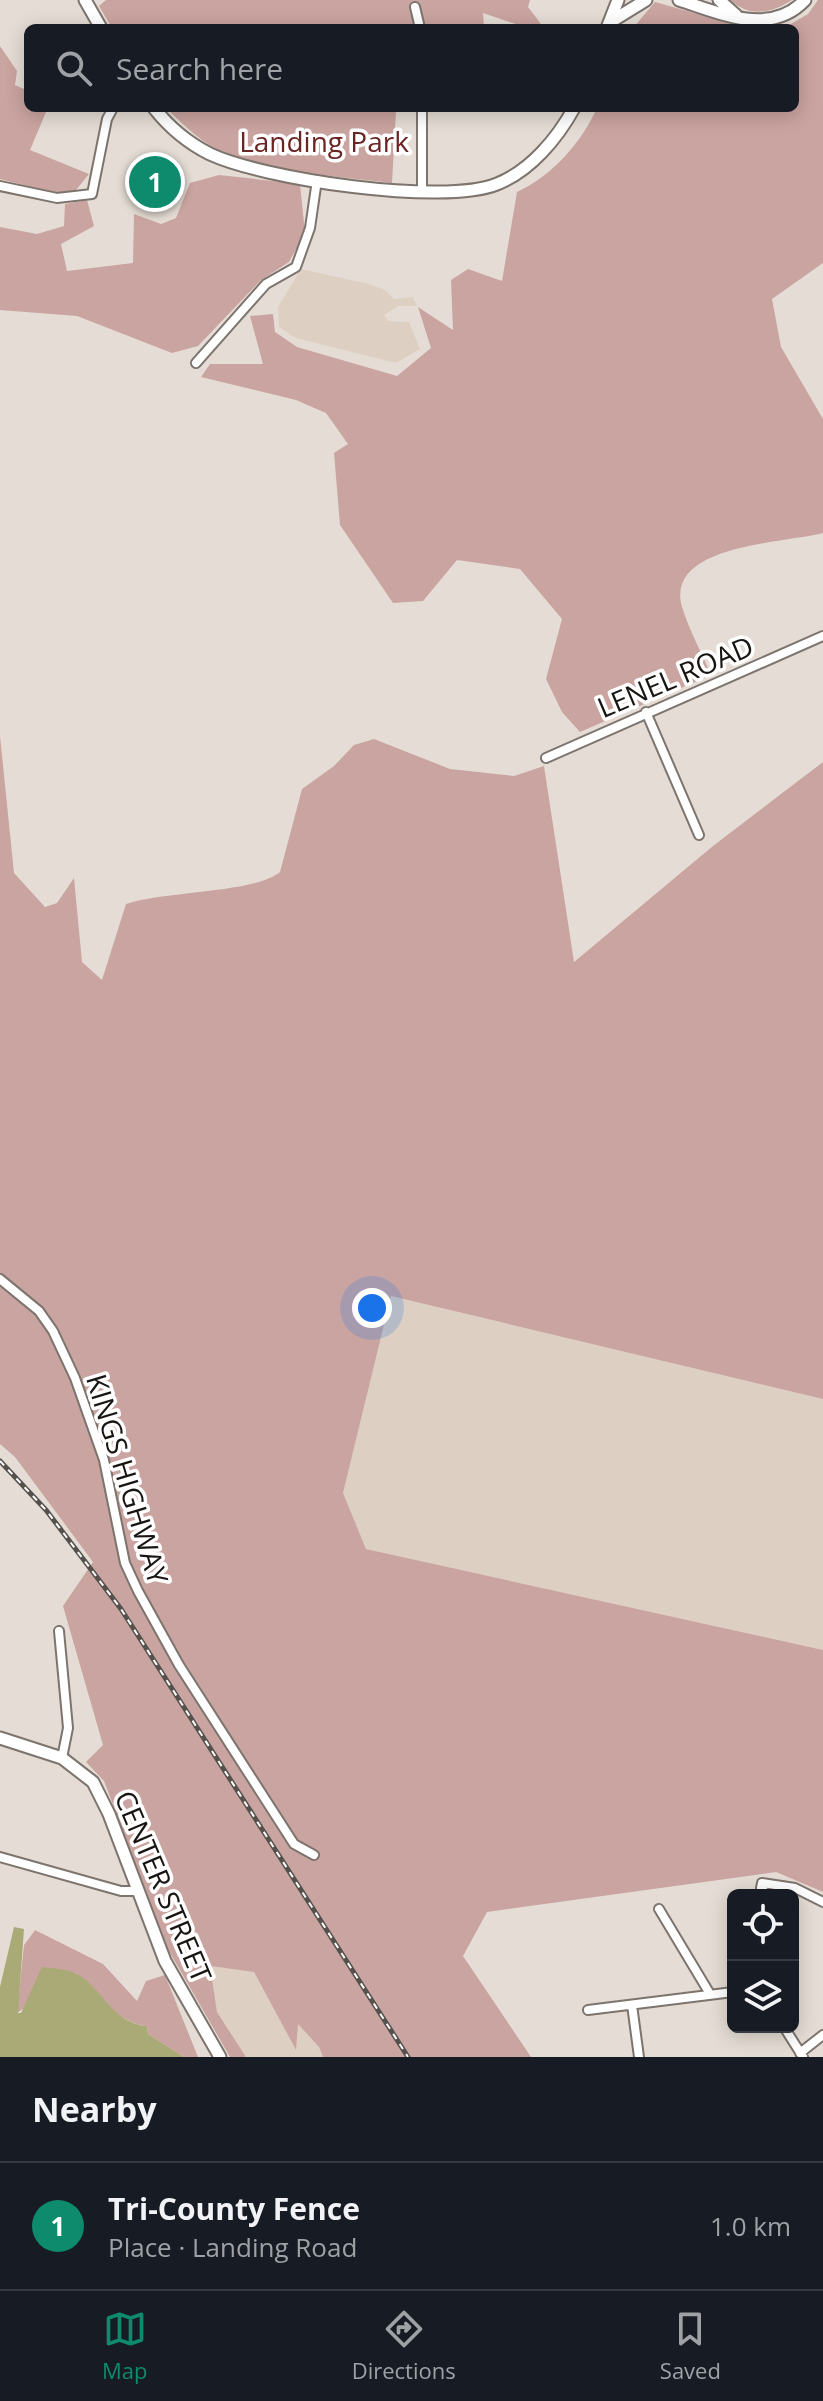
<!DOCTYPE html>
<meta charset="utf-8">
<style>
:root{--surface:#171b24;--page:#20242c;--text:#f1f3f6;--muted:#9ea1a6;--line:#363941;--accent:#0e8a6d}
body{margin:0;font-family:"Open Sans",sans-serif;background:var(--page);color:var(--text)}
.controls{position:absolute;right:24px;bottom:24px;display:grid;overflow:hidden;border-radius:12px;box-shadow:0 4px 20px #0003}
.controls button{width:72px;height:72px;display:grid;place-items:center;padding:0;border:0;border-bottom:2px solid var(--line);background:var(--surface);color:var(--text);font:40px sans-serif}
.you{position:absolute;left:372px;top:1308px;width:28px;height:28px;margin:-20px;border:6px solid #fff;border-radius:50%;background:#1a73e8;box-shadow:0 0 0 12px #1a73e833}
.badge{display:grid;place-items:center;width:52px;height:52px;border-radius:50%;background:var(--accent);color:#fff;font-size:26px;font-weight:700}
.pin{position:absolute;translate:-50% -50%;border:4px solid #fff;box-shadow:0 2px 8px #0006}
.list{margin:0;padding:0;list-style:none}
h2{display:flex;justify-content:space-between;align-items:center;height:104px;margin:0;padding:0 32px;font-size:34px}
h2 small{font-size:26px;font-weight:400;color:var(--muted)}
.list li{display:grid;grid-template-columns:52px 1fr auto;gap:24px;align-items:center;box-sizing:border-box;height:128px;padding:0 32px;border-top:2px solid var(--line)}
.list b{display:block;font-size:30px;white-space:nowrap}
.list p{margin:0;font-size:26px;white-space:nowrap;color:var(--muted)}
.list em{font-size:26px;font-style:normal;color:var(--muted)}
.icon{flex:none;width:44px;height:44px;fill:none;stroke:currentColor;stroke-width:2;stroke-linecap:round;stroke-linejoin:round}
.map{position:relative;flex:none;width:823px;height:2057px;overflow:hidden}
.search{position:absolute;background:var(--surface);box-shadow:0 4px 20px #0003;left:24px;right:24px;top:24px;height:88px;display:flex;align-items:center;gap:20px;box-sizing:border-box;padding:0 28px;border-radius:12px;color:var(--muted);font-size:30px}
.sheet{height:232px;background:var(--surface)}
nav{display:flex;justify-content:space-around;align-items:center;box-sizing:border-box;height:112px;border-top:2px solid var(--line);background:var(--surface);font-size:22px;color:var(--muted)}
nav a{display:grid;justify-items:center;gap:4px}
nav .on{color:var(--accent)}
.map>svg:first-child{display:block}
</style>
<div class="map">
<svg width="823" height="2057" viewBox="0 0 823 2057">
<rect width="100%" height="100%" fill="#e5ddd5"/>
<path fill="#ddcfc1" d="M 301,269 L 369,284 L 385,290 L 394,299 L 413,297 L 417,306 L 398,306 L 384,315 L 388,321 L 409,322 L 420,349 L 396,363 L 296,338 L 279,327 L 278,307 Z
M 391,1296 L 823,1399 L 823,1650 L 366,1549 L 343,1493 Z
M 209,1966 L 254,1972 L 295,2048 L 297,2023 L 319,2047 L 323,2057 L 246,2057 L 217,2012 Z"/>
<path fill="#caa4a0" d="M 106,0 L 530,0 L 528,7 L 544,28 L 527,28 L 483,13 L 484,28 L 112,28 L 99,6 Z
M 730,0 L 792,0 C 772,13 750,18 730,0 Z
M 818,0 L 823,0 L 823,263 L 772,299 L 781,347 L 823,419 L 823,533 C 787,543 664,544 682,607 C 689,630 702,653 711,675 L 580,732 L 562,712 L 546,679 L 562,619 L 520,569 L 457,560 L 423,601 L 393,603 L 340,525 L 334,453 L 348,444 L 326,413 L 296,400 L 201,377 L 210,364 L 263,364 L 250,316 L 273,314 L 275,332 L 297,347 L 397,376 L 431,348 L 418,307 L 453,330 L 451,280 L 468,269 L 502,281 L 517,192 C 552,176 581,143 597,108 L 795,108 L 795,28 L 784,28 L 808,14 Z
M 655,2 L 748,28 L 633,28 Z
M 0,46 L 17,71 L 15,85 L 28,91 L 28,108 L 70,108 L 46,112 L 30,150 L 89,174 L 76,190 L 58,194 L 0,179 Z
M 166,108 L 418,108 L 396,112 L 392,183 C 338,177 276,172 225,153 C 202,144 184,125 166,108 Z
M 219,175 L 300,184 L 305,233 L 289,262 L 261,280 L 198,346 L 172,353 L 77,316 L 0,310 L 0,227 L 37,234 L 64,226 L 65,204 L 87,200 L 94,226 L 61,244 L 67,271 L 133,263 L 134,214 L 161,224 L 176,218 L 190,183 Z
M 0,736 L 14,873 L 45,907 L 57,903 L 74,878 L 82,962 L 102,980 L 126,904 C 164,891 255,893 280,872 L 302,789 L 334,766 L 354,745 L 374,739 L 450,769 L 514,776 L 544,766 L 574,962 L 713,846 L 823,762 L 823,1399 L 391,1296 L 343,1493 L 366,1549 L 823,1650 L 823,1892 L 776,1872 L 487,1912 L 463,1956 L 531,2057 L 323,2057 L 319,2047 L 298,2024 L 296,2050 L 254,1972 L 210,1966 L 217,2012 L 246,2057 L 230,2057 L 169,1951 L 104,1781 L 86,1762 L 103,1745 L 63,1606 L 93,1562 L 15,1457 L 0,1444 Z
M 35,1930 L 103,1964 L 137,2001 L 146,1981 L 165,1975 L 198,2057 L 184,2057 L 148,2034 L 147,2026 C 119,2024 94,1992 76,1973 L 17,2013 L 24,1945 Z"/>
<path fill="#aa7" d="M 14,1927 L 24,1929 L 18,2013 L 21,2013 L 42,1967 C 52,1968 66,1969 75,1973 C 100,1984 112,2024 147,2026 L 148,2034 L 184,2057 L 0,2057 L 0,1987 Z"/>
<g fill="none" stroke-linecap="round" stroke-linejoin="round">
<defs>
<path id="minor" d="M 415,7 L 420,28
M 0,186 L 57,198 L 92,194 L 107,119 L 113,108
M 422,193 L 422,108
M 196,363 L 266,284 L 296,267 L 310,228 L 317,180
M 646,712 L 699,835
M 546,758 L 823,636
M 0,1279 L 39,1311 L 53,1331 L 75,1378 L 104,1460 L 125,1563 L 138,1591 L 179,1665 L 294,1844 L 314,1855
M 59,1631 L 68,1728 L 62,1758
M 0,1857 L 121,1891 L 137,1891
M 768,1895 L 761,1888 L 762,1883 L 795,1888 L 823,1902
M 659,1909 L 710,1994
M 632,2005 L 639,2057
M 588,2010 L 733,1992
M 784,2027 L 803,2057
M 800,2053 L 823,2035"/>
<path id="secondary" d="M 85,0 L 101,28
M 679,0 C 720,13 770,37 805,0
M 719,0 L 736,15
M 612,21 L 646,0
M 607,28 L 618,0
M 154,108 C 169,127 188,143 210,154 C 263,179 443,206 497,184 C 530,171 557,139 574,108
M 0,1738 L 62,1758 L 93,1782 L 109,1814 L 165,1961 L 220,2057"/>
</defs>
<use href="#minor" stroke="#7c746d" stroke-width="12"/>
<use href="#secondary" stroke="#7c746d" stroke-width="15"/>
<use href="#minor" stroke="#fff" stroke-width="8"/>
<use href="#secondary" stroke="#fff" stroke-width="11"/>
<defs>
<path id="rail" d="M 0,1461 L 46,1510 L 121,1609 L 408,2057"/>
</defs>
<use href="#rail" stroke="#55514c" stroke-width="5"/>
<use href="#rail" stroke="#fff" stroke-width="2" stroke-dasharray="6" stroke-linecap="butt"/>
</g>
<g text-anchor="middle" dominant-baseline="central" stroke-width="7" stroke-linejoin="round" paint-order="stroke">
<g font-size="28" fill="#6a2523" stroke="#fff">
<text x="324" y="141">Landing Park</text>
</g>
<g font-size="28" fill="#171411" stroke="#fff">
<text transform="translate(675 676) rotate(-23)">LENEL ROAD</text>
<text transform="translate(128 1479) rotate(73)">KINGS HIGHWAY</text>
<text transform="translate(164 1886) rotate(67)">CENTER STREET</text>
</g>
</g>
</svg>
<div class="controls">
<button><svg class="icon" aria-label="locate" viewBox="0 0 24 24"><circle cx="12" cy="12" r="6"/><path d="M12 2v4M12 18v4M2 12h4M18 12h4"/></svg></button>
<button><svg class="icon" aria-label="layers" viewBox="0 0 24 24"><path d="M12 4l9 5-9 5-9-5zM3 14l9 5 9-5"/></svg></button>
</div>
<div class="you"></div>
<div class="pin badge" style="left:155px;top:182px">1</div>
<div class="search"><svg class="icon" aria-label="search" viewBox="0 0 24 24"><circle cx="10" cy="10" r="6"/><path d="M15 15l6 6"/></svg>Search here</div>
</div>
<section class="sheet">
<h2>Nearby<small></small></h2>
<ul class="list">
<li><span class="badge">1</span><div><b>Tri-County Fence</b><p>Place · Landing Road</p></div><em>1.0 km</em></li>
</ul>
</section>
<nav>
<a class="on"><svg class="icon" aria-label="map" viewBox="0 0 24 24"><path d="M3 6l6-2 6 2 6-2v14l-6 2-6-2-6 2zM9 4v14M15 6v14"/></svg>Map</a>
<a><svg class="icon" aria-label="directions" viewBox="0 0 24 24"><path d="M12 3l9 9-9 9-9-9zM9 14v-3h6M13 9l2 2-2 2"/></svg>Directions</a>
<a><svg class="icon" aria-label="saved" viewBox="0 0 24 24"><path d="M7 4h10v16l-5-4-5 4z"/></svg>Saved</a>
</nav>
